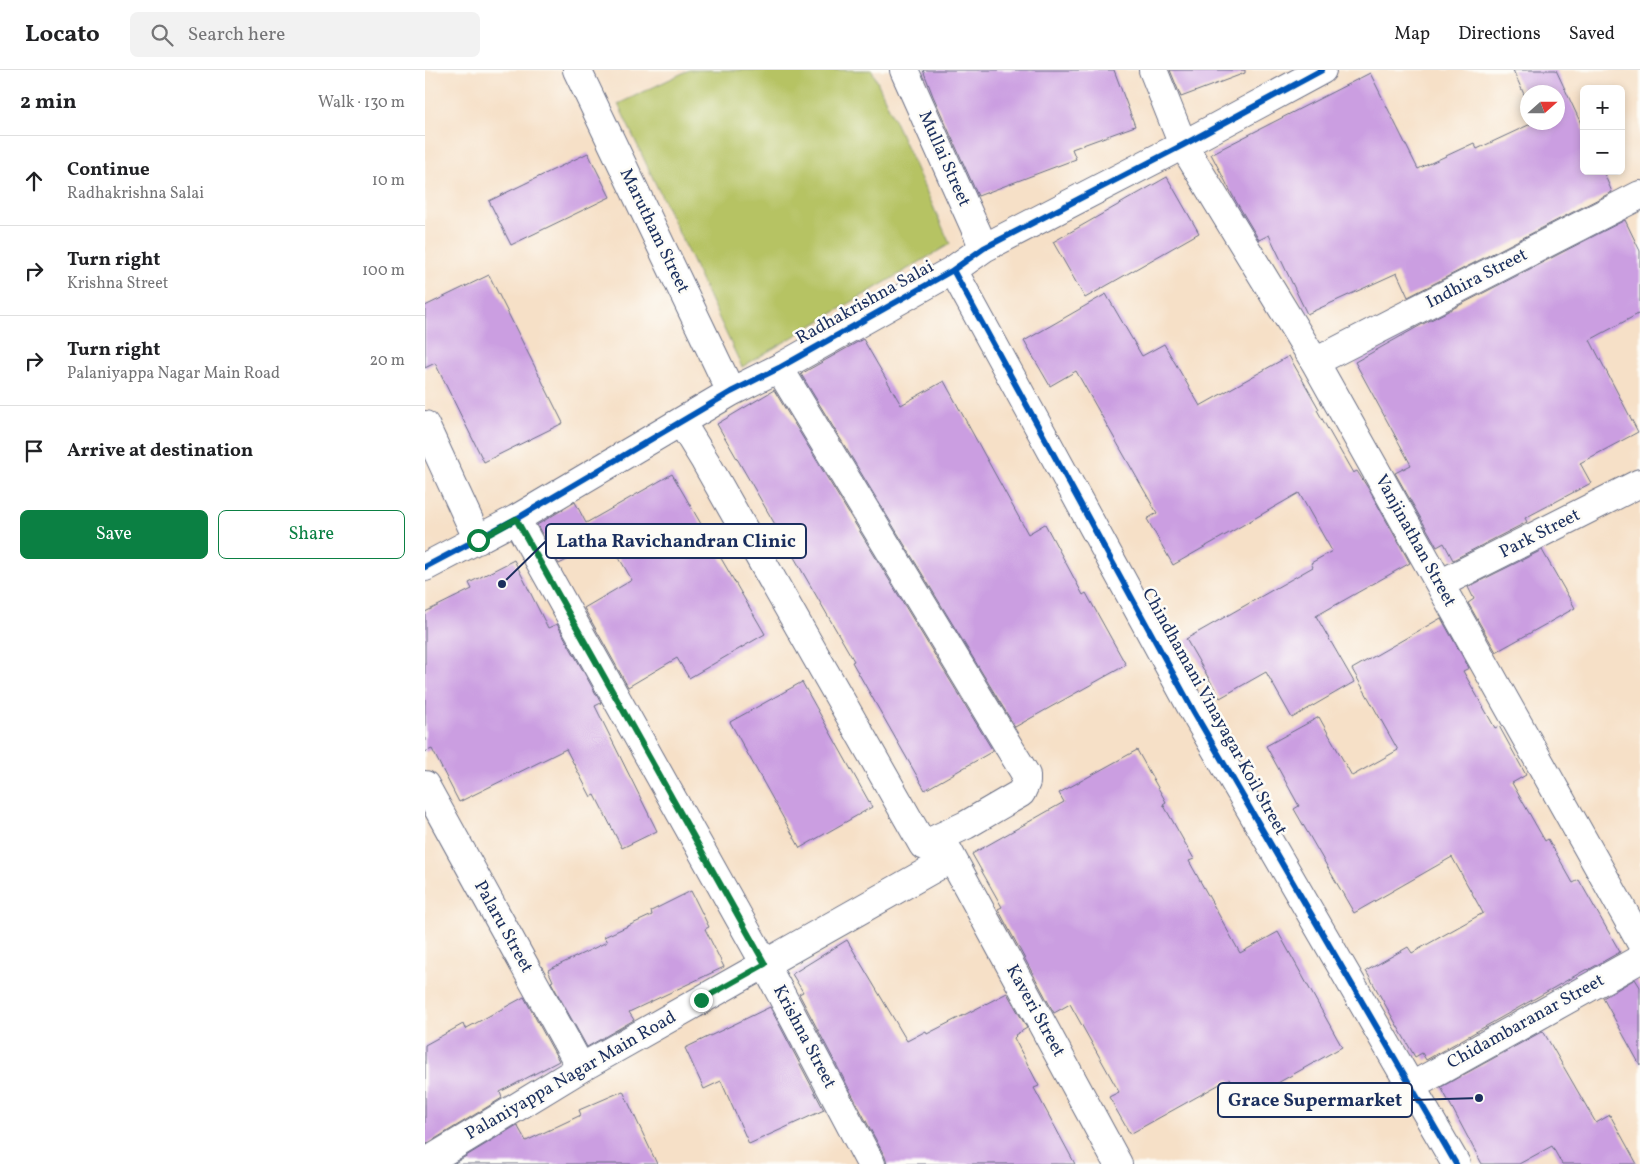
<!DOCTYPE html>
<meta charset="utf-8">
<style>
:root{--surface:#fff;--page:#f2f2f2;--text:#202124;--muted:#757577;--line:#e0e0e0;--accent:#0b8043}
body{margin:0;font-family:Vollkorn,serif;background:var(--page);color:var(--text)}
.controls{position:absolute;right:15px;top:15px;display:grid;overflow:hidden;border-radius:8px;box-shadow:0 2px 8px #0003}
.controls button{width:45px;height:45px;display:grid;place-items:center;padding:0;border:0;border-bottom:1px solid var(--line);background:var(--surface);color:var(--text);font:25px sans-serif}
.compass{position:absolute;left:1095px;top:15px;width:45px;height:45px;border-radius:50%;background:var(--surface);box-shadow:0 2px 8px #0003;rotate:69deg}
.stop{position:absolute;width:15px;height:15px;margin:-11px;border:4px solid #0b8043;border-radius:50%;background:#fff}
.stop.end{background:#0b8043;border-color:#fff;box-shadow:0 1px 5px #0008}
.list{margin:0;padding:0;list-style:none}
h2{display:flex;justify-content:space-between;align-items:center;height:65px;margin:0;padding:0 20px;font-size:21px}
h2 small{font-size:16px;font-weight:400;color:var(--muted)}
.list li{display:grid;grid-template-columns:32px 1fr auto;gap:15px;align-items:center;box-sizing:border-box;height:90px;padding:0 20px;border-top:1px solid var(--line)}
.list b{display:block;font-size:19px;white-space:nowrap}
.list p{margin:0;font-size:16px;white-space:nowrap;color:var(--muted)}
.list em{font-size:16px;font-style:normal;color:var(--muted)}
.actions{display:flex;gap:10px;padding:15px 20px}
.actions a{flex:1;padding:11px 0;border:1px solid var(--accent);border-radius:8px;text-align:center;font-size:18px;color:var(--accent)}
.actions .main{background:var(--accent);color:#fff}
.icon{flex:none;width:28px;height:28px;fill:none;stroke:currentColor;stroke-width:2;stroke-linecap:round;stroke-linejoin:round}
.map{position:relative;flex:none;width:1215px;height:1094px;overflow:hidden}
header{display:flex;align-items:center;gap:30px;box-sizing:border-box;height:70px;padding:0 25px;background:var(--surface);border-bottom:1px solid var(--line)}
header strong{font-size:24px}
nav{display:flex;gap:28px;margin-inline-start:auto;font-size:18px}
.search{width:350px;height:45px;background:var(--page);display:flex;align-items:center;gap:12px;box-sizing:border-box;padding:0 18px;border-radius:8px;color:var(--muted);font-size:19px}
main{display:flex}
aside{flex:1;background:var(--surface)}
.map>svg:first-child{display:block}
</style>
<header>
<strong>Locato</strong>
<div class="search"><svg class="icon" aria-label="search" viewBox="0 0 24 24"><circle cx="10" cy="10" r="6"/><path d="M15 15l6 6"/></svg>Search here</div>
<nav><a>Map</a><a>Directions</a><a>Saved</a></nav>
</header>
<main>
<aside>
<h2>2 min<small>Walk · 130 m</small></h2>
<ul class="list">
<li><svg class="icon" aria-label="ahead" viewBox="0 0 24 24"><path d="M12 20V5M6 11l6-6 6 6"/></svg><div><b>Continue</b><p>Radhakrishna Salai</p></div><em>10 m</em></li>
<li><svg class="icon" aria-label="right" viewBox="0 0 24 24"><path d="M7 20v-9h11M14 6l5 5-5 5"/></svg><div><b>Turn right</b><p>Krishna Street</p></div><em>100 m</em></li>
<li><svg class="icon" aria-label="right" viewBox="0 0 24 24"><path d="M7 20v-9h11M14 6l5 5-5 5"/></svg><div><b>Turn right</b><p>Palaniyappa Nagar Main Road</p></div><em>20 m</em></li>
<li><svg class="icon" aria-label="arrive" viewBox="0 0 24 24"><path d="M6 21V4h12l-3 4 3 4H6"/></svg><div><b>Arrive at destination</b></div></li>
</ul>
<div class="actions"><a class="main">Save</a><a>Share</a></div>
</aside>
<div class="map">
<svg width="1215" height="1094" viewBox="0 0 1215 1094">
<rect width="100%" height="100%" fill="#fdfcf7"/>
<filter id="ink" filterUnits="userSpaceOnUse"><feTurbulence type="fractalNoise" baseFrequency=".02" numOctaves="2"/><feDisplacementMap in="SourceGraphic" scale="10" xChannelSelector="R" yChannelSelector="G"/><feConvolveMatrix kernelMatrix="1 2 1 2 8 2 1 2 1" color-interpolation-filters="sRGB"/></filter>
<filter id="wash" filterUnits="userSpaceOnUse"><feTurbulence type="fractalNoise" baseFrequency=".0096" numOctaves="4" result="noise"/><feDisplacementMap in="SourceGraphic" scale="20" xChannelSelector="R" yChannelSelector="G"/><feGaussianBlur stdDeviation="1.12" result="paint"/><feColorMatrix in="noise" values="0 0 0 0 0 0 0 0 0 0 0 0 0 0 0 0 0 1.4 0 .05"/><feComposite in="paint" operator="in"/></filter>
<g filter="url(#wash)">
<rect width="100%" height="100%" fill="#f6e0c7"/>
<path fill="#b6c364" stroke="#687961" d="M 264,0 L 447,0 L 525,174 L 317,297 L 193,34 Z"/>
<g id="blocks">
<path fill="#cb9ee1" d="M 498,0 L 689,0 L 710,56 L 647,79 L 651,89 L 553,126 L 508,26 Z
M 745,0 L 820,0 L 820,3 L 756,27 Z
M 1088,0 L 1131,0 L 1159,60 L 1159,101 L 1178,101 L 1187,122 L 983,227 L 972,203 L 882,244 L 844,165 L 834,170 L 809,128 L 786,84 L 945,3 L 993,99 L 1049,73 L 1052,79 L 1110,52 L 1132,52 L 1132,22 L 1102,22 L 1102,31 Z
M 163,83 L 185,127 L 86,175 L 64,131 Z
M 742,107 L 774,163 L 660,228 L 628,172 Z
M 1200,150 L 1215,181 L 1215,243 L 1165,270 L 1213,362 L 1155,393 L 1166,413 L 1100,448 L 1102,452 L 1028,490 L 1019,473 L 1012,477 L 970,403 L 986,395 L 930,292 L 996,255 Z
M 64,205 L 138,353 L 59,392 L 10,293 L 0,298 L 0,236 Z
M 681,224 L 717,286 L 739,274 L 775,336 L 864,286 L 894,339 L 892,340 L 928,403 L 932,401 L 943,418 L 985,493 L 891,546 L 929,612 L 867,648 L 841,602 L 795,628 L 761,569 L 888,497 L 886,493 L 907,481 L 874,423 L 748,495 L 722,449 L 732,443 L 651,301 L 625,316 L 599,271 Z
M 438,269 L 476,335 L 519,311 L 603,464 L 620,454 L 658,525 L 661,523 L 701,595 L 590,657 L 376,304 Z
M 349,320 L 568,681 L 500,720 L 427,592 L 429,591 L 292,354 Z
M 247,404 L 340,564 L 264,608 L 252,588 L 203,617 L 159,538 L 207,510 L 183,469 L 134,494 L 112,455 L 150,432 L 161,453 Z
M 1117,480 L 1150,538 L 1071,582 L 1043,533 L 1049,529 L 1043,517 Z
M 89,490 L 123,558 L 132,554 L 176,633 L 170,636 L 232,761 L 197,778 L 170,725 L 166,727 L 141,679 L 34,732 L 7,679 L 0,682 L 0,542 L 47,519 L 44,513 Z
M 1016,548 L 1044,598 L 1038,601 L 1070,658 L 1074,656 L 1101,705 L 1087,713 L 1120,771 L 1123,769 L 1148,813 L 1154,810 L 1195,882 L 1163,900 L 1162,899 L 1001,990 L 997,983 L 990,987 L 941,901 L 983,877 L 987,883 L 1058,843 L 1027,787 L 929,843 L 869,739 L 874,736 L 841,676 L 894,647 L 927,706 L 973,680 L 927,599 Z
M 377,612 L 447,737 L 375,778 L 305,652 Z
M 712,680 L 741,732 L 738,734 L 769,789 L 764,791 L 815,883 L 853,862 L 917,977 L 817,1033 L 804,1009 L 705,1064 L 684,1027 L 694,1022 L 645,934 L 629,943 L 573,839 L 577,837 L 547,784 L 639,732 L 634,723 Z
M 266,821 L 284,857 L 280,859 L 299,897 L 204,942 L 209,950 L 162,977 L 126,912 L 128,911 L 123,900 L 182,872 L 179,867 L 227,845 L 226,841 Z
M 422,870 L 482,971 L 501,961 L 502,964 L 582,923 L 602,958 L 590,965 L 591,966 L 589,968 L 614,1016 L 609,1018 L 650,1094 L 462,1094 L 460,1087 L 374,924 L 378,922 L 367,904 Z
M 1210,909 L 1215,917 L 1215,995 L 1178,928 Z
M 99,927 L 134,991 L 75,1022 L 77,1028 L 0,1075 L 0,975 L 38,954 L 40,959 Z
M 345,937 L 399,1040 L 324,1074 L 296,1011 L 279,1019 L 260,978 Z
M 1118,961 L 1171,1053 L 1185,1045 L 1212,1094 L 1137,1094 L 1127,1076 L 1094,1094 L 1057,1094 L 1016,1017 Z
M 198,1021 L 232,1094 L 28,1094 L 92,1055 L 101,1071 L 156,1045 L 154,1040 Z"/>
</g>
</g>
<g filter="url(#ink)">
<use href="#blocks" fill-opacity="0" stroke="#686d83" stroke-width="1"/>
<g fill="none" stroke-linecap="round" stroke-linejoin="round">
<defs>
<path id="minor" d="M 152,0 L 306,322
M 479,0 L 559,178
M 728,0 L 758,75 L 890,292 L 1215,871
M 528,200 L 769,642 L 1031,1094
M 890,292 L 1215,125
M 354,298 L 601,705 L 601,712 L 596,723 L 541,755 L 498,775
M 256,352 L 280,391 L 498,775 L 521,777 L 693,1094
M 0,355 L 53,470
M 91,449 L 340,894 L 446,1094
M 0,497 L 91,449 L 306,322 L 354,298 L 528,200 L 559,178 L 758,75 L 897,0
M 1015,514 L 1215,413
M 0,715 L 156,998
M 987,1016 L 1215,889
M 0,1093 L 156,998 L 527,788"/>
</defs>
<use href="#minor" stroke="#686d83" stroke-width="30"/>
<use href="#minor" stroke="#fff" stroke-width="28"/>
<defs>
<path id="cycleway" d="M 528,200 L 769,642 L 1031,1094
M 0,497 L 91,449 L 306,322 L 354,298 L 528,200 L 559,178 L 758,75 L 897,0"/>
</defs>
<use href="#cycleway" stroke="#fdfcf7" stroke-width="9"/>
<use href="#cycleway" stroke="#0057b8" stroke-width="6"/>
</g>
</g>
<g fill="none" stroke-linecap="round" stroke-linejoin="round" filter="url(#ink)">
<path stroke="#0b8043" stroke-width="6" d="M 53,470 L 91,449 L 340,894 L 276,930"/>
</g>
<g text-anchor="middle" dominant-baseline="central" stroke-width="5" stroke-linejoin="round" paint-order="stroke">
<g font-size="18" fill="#1b2f5e" stroke="#fdfcf7">
<text transform="translate(519 89) rotate(66)">Mullai Street</text>
<text transform="translate(229 161) rotate(64)">Marutham Street</text>
<text transform="translate(1052 209) rotate(-27)">Indhira Street</text>
<text transform="translate(440 233) rotate(-29)">Radhakrishna Salai</text>
<text transform="translate(1115 464) rotate(-27)">Park Street</text>
<text transform="translate(990 471) rotate(61)">Vanjinathan Street</text>
<text transform="translate(789 642) rotate(61)">Chindhamani Vinayagar Koil Street</text>
<text transform="translate(78 857) rotate(61)">Palaru Street</text>
<text transform="translate(610 941) rotate(61)">Kaveri Street</text>
<text transform="translate(1101 952) rotate(-29)">Chidambaranar Street</text>
<text transform="translate(379 967) rotate(62)">Krishna Street</text>
<text transform="translate(146 1006) rotate(-30)">Palaniyappa Nagar Main Road</text>
</g>
</g>
<path fill="none" stroke="#1b2f5e" stroke-width="2" d="M77 514L121 471M1054 1028L987 1030"/>
<g fill="#1b2f5e" stroke="#fdfcf7" stroke-width="2">
<circle cx="77" cy="514" r="5"/>
<circle cx="1054" cy="1028" r="5"/>
</g>
<g fill="#fdfcf7" stroke="#1b2f5e" stroke-width="2">
<rect x="121" y="454" width="260" height="34" rx="5"/>
<rect x="793" y="1013" width="194" height="34" rx="5"/>
</g>
<g font-size="19" text-anchor="middle" font-weight="bold" fill="#1b2f5e">
<text x="251" y="477">Latha Ravichandran Clinic</text>
<text x="890" y="1036">Grace Supermarket</text>
</g>
</svg>
<div class="controls">
<button>+</button>
<button>−</button>
</div>
<svg class="compass" viewBox="-18 -18 36 36"><path d="M0-13l5 13h-10z" fill="#e53935"/><path d="M0 13l5-13h-10z" fill="#757577"/></svg>
<div class="stop" style="left:53px;top:470px"></div>
<div class="stop end" style="left:276px;top:930px"></div>
</div>
</main>
